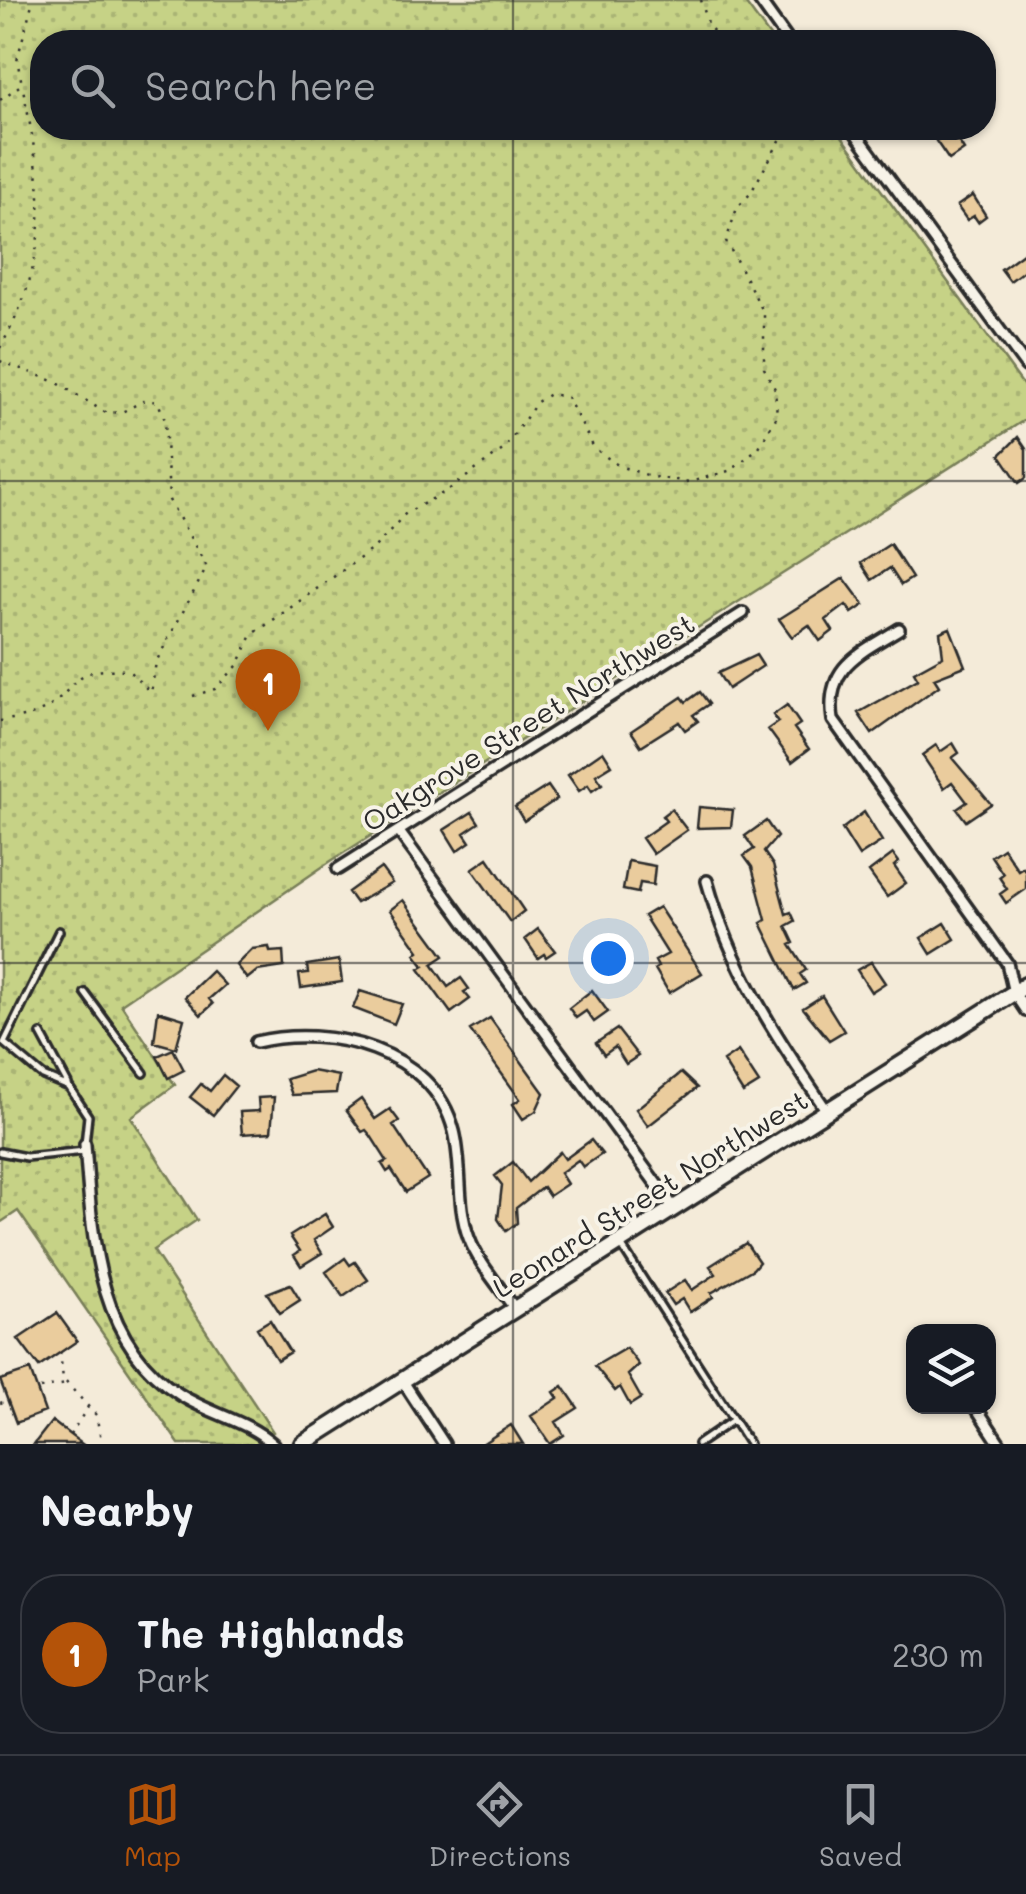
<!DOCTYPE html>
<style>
:root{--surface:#171b24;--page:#242831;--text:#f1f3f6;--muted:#9ea1a6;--line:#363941;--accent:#b45309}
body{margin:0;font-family:Mali,sans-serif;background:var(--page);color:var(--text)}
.controls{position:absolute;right:30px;bottom:30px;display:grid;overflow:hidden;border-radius:20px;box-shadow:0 2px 8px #0004}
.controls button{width:90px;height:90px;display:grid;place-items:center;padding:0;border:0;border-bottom:2px solid var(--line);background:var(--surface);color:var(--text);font:50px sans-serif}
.you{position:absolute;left:608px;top:958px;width:35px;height:35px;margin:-25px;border:8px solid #fff;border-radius:50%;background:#1a73e8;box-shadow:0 0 0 15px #1a73e833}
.badge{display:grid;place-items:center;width:65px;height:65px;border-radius:50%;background:var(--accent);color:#fff;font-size:32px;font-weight:700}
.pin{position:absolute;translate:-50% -82px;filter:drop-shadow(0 2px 5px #0008)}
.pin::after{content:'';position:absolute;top:52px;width:35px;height:30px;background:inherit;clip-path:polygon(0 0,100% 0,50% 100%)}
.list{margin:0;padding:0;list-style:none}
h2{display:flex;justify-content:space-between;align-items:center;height:130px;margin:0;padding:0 40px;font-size:42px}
h2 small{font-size:32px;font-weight:400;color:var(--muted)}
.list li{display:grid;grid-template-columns:65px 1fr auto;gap:30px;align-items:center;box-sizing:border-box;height:160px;margin:0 20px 20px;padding:0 20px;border:2px solid var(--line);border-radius:40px}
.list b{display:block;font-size:38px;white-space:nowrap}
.list p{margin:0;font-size:32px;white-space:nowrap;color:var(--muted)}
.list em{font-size:32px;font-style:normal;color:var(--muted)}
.icon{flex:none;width:55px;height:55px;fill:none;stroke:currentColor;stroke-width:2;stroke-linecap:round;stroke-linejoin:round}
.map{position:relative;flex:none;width:1026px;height:1444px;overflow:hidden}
.search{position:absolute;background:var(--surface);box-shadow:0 2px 8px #0004;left:30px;right:30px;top:30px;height:110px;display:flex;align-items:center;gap:25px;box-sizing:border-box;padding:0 35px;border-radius:40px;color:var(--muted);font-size:38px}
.sheet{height:310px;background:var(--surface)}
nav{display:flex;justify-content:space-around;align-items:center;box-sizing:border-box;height:140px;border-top:2px solid var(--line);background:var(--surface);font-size:28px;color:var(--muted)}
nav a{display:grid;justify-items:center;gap:5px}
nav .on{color:var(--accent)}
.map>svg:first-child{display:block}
</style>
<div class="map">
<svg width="1026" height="1444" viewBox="0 0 1026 1444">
<defs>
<pattern id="park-dots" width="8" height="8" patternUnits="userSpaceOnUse" patternTransform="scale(2.5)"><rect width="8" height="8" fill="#c6d286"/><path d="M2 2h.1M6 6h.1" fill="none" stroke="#aab474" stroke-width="1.8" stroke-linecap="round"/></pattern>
</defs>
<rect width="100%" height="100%" fill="#f4ebd9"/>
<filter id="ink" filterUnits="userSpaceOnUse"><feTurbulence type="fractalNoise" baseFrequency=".01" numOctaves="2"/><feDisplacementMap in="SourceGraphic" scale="20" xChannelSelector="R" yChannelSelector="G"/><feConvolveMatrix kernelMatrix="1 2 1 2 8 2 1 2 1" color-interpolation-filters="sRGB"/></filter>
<g filter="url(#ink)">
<path fill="url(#park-dots)" stroke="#787e58" stroke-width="2.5" d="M 0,0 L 743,0 L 774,42 L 42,42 L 42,128 L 836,128 L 1026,389 L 1026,419 L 331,861 L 121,1004 L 175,1085 L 131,1117 L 197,1220 L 153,1250 L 273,1432 L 255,1444 L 179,1444 L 18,1211 L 0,1223 Z"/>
<path fill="#eacc9d" stroke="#2b2b2b" stroke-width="2.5" d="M 952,131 L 964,150 L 949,160 L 936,141 Z
M 973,195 L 986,216 L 978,222 L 974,216 L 967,220 L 957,206 Z
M 1026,251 L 1026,269 L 1010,281 L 1001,269 Z
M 1018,437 L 1026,449 L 1026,478 L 1019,483 L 1000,455 Z
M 890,544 L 912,578 L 901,585 L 890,568 L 872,580 L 861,563 Z
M 844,578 L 864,605 L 852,613 L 846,605 L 826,620 L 833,631 L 820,641 L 809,625 L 792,637 L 779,619 Z
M 950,628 L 965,666 L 934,678 L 939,686 L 872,734 L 858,713 L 918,679 L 914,672 L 943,656 L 940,632 Z
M 756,655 L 763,666 L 728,689 L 718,673 Z
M 700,692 L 709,704 L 693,715 L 698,721 L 685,730 L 679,722 L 641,746 L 631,731 L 682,697 L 686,702 Z
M 787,705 L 800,724 L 794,728 L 809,749 L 792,762 L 768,729 L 778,722 L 773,715 Z
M 953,743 L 959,753 L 952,758 L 991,804 L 966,821 L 957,809 L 967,802 L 952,782 L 944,788 L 922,755 L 936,745 L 940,752 Z
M 603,751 L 612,765 L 596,775 L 602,784 L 592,791 L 588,785 L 579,791 L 568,775 Z
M 548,786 L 557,799 L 524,821 L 515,807 Z
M 699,807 L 733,810 L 731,827 L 697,828 Z
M 671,809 L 687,830 L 653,854 L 642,838 L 666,821 L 662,816 Z
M 472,812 L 479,823 L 464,833 L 470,842 L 457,851 L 444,830 Z
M 864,812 L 882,841 L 859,856 L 842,829 Z
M 766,821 L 777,837 L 764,852 L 773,865 L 786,914 L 791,912 L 795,921 L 786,926 L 794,943 L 790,945 L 806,970 L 800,974 L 806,983 L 794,990 L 761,923 L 766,920 L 752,867 L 744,856 L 754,849 L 745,836 Z
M 1003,848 L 1018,870 L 1023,867 L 1026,872 L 1026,889 L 1006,903 L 1000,894 L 1007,889 L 999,877 L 1003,874 L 991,856 Z
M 893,854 L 899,862 L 894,866 L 906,883 L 887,897 L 869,872 Z
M 488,858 L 524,911 L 510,922 L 472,869 Z
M 628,861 L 655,866 L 653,885 L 640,883 L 638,893 L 623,890 Z
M 381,868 L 392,883 L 356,903 L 348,892 Z
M 403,900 L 444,956 L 432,964 L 448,987 L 461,978 L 469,989 L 464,992 L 470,999 L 451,1013 L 419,969 L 424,966 L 415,954 L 419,951 L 390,910 Z
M 659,907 L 702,973 L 669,993 L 655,969 L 658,967 L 655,961 L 668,954 L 644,916 Z
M 945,923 L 955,939 L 931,954 L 921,938 Z
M 538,929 L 555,951 L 546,957 L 544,954 L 538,958 L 525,939 Z
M 269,947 L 270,952 L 283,951 L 284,967 L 257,971 L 247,979 L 236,965 L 252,949 Z
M 339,960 L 342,982 L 301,988 L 299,974 L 308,973 L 307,965 Z
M 871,962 L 885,983 L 871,992 L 857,970 Z
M 212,971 L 225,985 L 209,999 L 213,1004 L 201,1015 L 185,997 Z
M 592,990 L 608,1012 L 594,1022 L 586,1011 L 576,1018 L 569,1008 Z
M 360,991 L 402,1004 L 394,1024 L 353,1008 Z
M 822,996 L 844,1031 L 829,1040 L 803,1008 Z
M 158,1011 L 184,1019 L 176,1048 L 154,1042 Z
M 490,1018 L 544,1093 L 536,1111 L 523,1119 L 513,1104 L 520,1099 L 470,1030 Z
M 617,1029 L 638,1056 L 626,1064 L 615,1047 L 604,1055 L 596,1043 Z
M 173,1049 L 184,1070 L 168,1078 L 157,1056 Z
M 738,1051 L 759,1083 L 743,1093 L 723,1061 Z
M 312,1071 L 339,1076 L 336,1093 L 292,1095 L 286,1079 Z
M 681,1073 L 697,1088 L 648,1126 L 636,1109 Z
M 223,1075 L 236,1086 L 213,1115 L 190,1097 L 201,1084 L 210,1091 Z
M 274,1097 L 271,1132 L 242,1134 L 240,1112 L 259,1111 L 258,1098 Z
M 361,1099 L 375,1119 L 390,1109 L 399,1121 L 393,1125 L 428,1178 L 406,1192 L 391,1169 L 387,1172 L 382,1164 L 387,1161 L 371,1136 L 366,1130 L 362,1132 L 346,1110 Z
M 591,1140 L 602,1154 L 583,1167 L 578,1160 L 560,1173 L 567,1184 L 549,1196 L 543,1187 L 516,1208 L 517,1223 L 506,1231 L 498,1219 L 502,1185 L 495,1176 L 513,1162 L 528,1182 L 560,1152 L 565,1159 Z
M 325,1214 L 333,1227 L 314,1240 L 322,1253 L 301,1266 L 294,1255 L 300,1251 L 290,1236 Z
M 746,1243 L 759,1262 L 753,1269 L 711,1293 L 713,1297 L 690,1312 L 682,1299 L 673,1305 L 665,1293 L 685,1280 L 692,1290 L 716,1274 L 710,1266 Z
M 345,1258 L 350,1265 L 355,1262 L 368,1280 L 343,1297 L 326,1272 Z
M 290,1284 L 300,1300 L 280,1313 L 267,1293 Z
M 57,1313 L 77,1341 L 39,1367 L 18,1339 Z
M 270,1320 L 290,1352 L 277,1360 L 257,1328 Z
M 626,1348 L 639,1365 L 628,1375 L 641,1398 L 630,1405 L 620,1387 L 615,1391 L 595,1366 Z
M 30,1370 L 45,1412 L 16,1423 L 0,1380 Z
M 563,1386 L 578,1408 L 556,1422 L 564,1435 L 550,1444 L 531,1416 L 558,1398 L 554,1392 Z
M 52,1421 L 70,1435 L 82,1444 L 34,1444 Z
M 511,1425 L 523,1444 L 482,1444 Z"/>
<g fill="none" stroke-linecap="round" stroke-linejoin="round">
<defs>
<path id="lane" d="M 59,931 L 4,1043 L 43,1076 L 69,1087 L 88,1116 L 85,1144
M 85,993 L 144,1073
M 41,1034 L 68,1084
M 0,1152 L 26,1157 L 85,1151
M 621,1245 L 749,1444
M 698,1444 L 733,1420"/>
<path id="street" d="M 759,0 L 789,42
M 852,128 L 1026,366
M 899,629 C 859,654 825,666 833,720 L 1007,963 L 1014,993 L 1026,1011
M 399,832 L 674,1208
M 338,869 L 743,613
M 707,881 C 731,968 776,1037 827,1111
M 256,1042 C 328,1025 433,1048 454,1131 C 463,1166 456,1204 469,1238 C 478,1263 500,1287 515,1309
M 85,1144 C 92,1233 95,1341 179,1394 C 209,1414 247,1420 273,1444
M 402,1380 L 444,1444
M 975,1406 L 1000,1444"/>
<path id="secondary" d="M 302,1444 L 1026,985"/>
</defs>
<use href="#lane" stroke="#2b2b2b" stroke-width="12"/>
<use href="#street" stroke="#2b2b2b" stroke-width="16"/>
<use href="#secondary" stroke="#2b2b2b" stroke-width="21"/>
<path stroke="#2b2b2b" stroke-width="2.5" stroke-dasharray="2.5 8" stroke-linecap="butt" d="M 701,0 L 709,27 L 725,42
M 0,100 L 22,84 L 17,60 L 33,0
M 0,348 C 54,254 43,186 22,84
M 0,361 L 56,382 L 106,413 L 122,412 L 145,400 L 158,402 L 165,420 L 169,500 L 207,567 L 156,662 L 151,693
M 193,696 L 215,689 L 238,665 L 252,635 L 374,548 L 406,513 L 447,491 L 504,449 L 537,402 L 550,394 L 567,397 L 594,448 L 619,466 L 653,477 L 690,482 L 732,470 L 759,447 L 777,416 L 775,389 L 764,368 L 764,313 L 726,241 L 737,208 L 750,194 L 787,128
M 0,721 C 12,719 28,717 39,712 C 81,694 60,666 128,670 L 151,693
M 60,1352 L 63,1379 L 96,1415 L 102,1444
M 40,1389 L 66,1384
M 0,1403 L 7,1401
M 70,1435 L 88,1407"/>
<use href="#lane" stroke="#f7f3e8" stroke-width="5"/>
<use href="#street" stroke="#f7f3e8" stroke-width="9"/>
<use href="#secondary" stroke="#f7f3e8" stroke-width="14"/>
</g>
</g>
<path fill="none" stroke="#2b2b2b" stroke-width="2.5" stroke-opacity="0.55" d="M 513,0 L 513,42M 513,128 L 513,1444M 0,481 L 1026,481M 0,963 L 1026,963"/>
<g text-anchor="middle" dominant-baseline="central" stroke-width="8" stroke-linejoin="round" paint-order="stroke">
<g font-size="28" fill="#2b2b2b" stroke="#f7f3e8">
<text transform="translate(528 722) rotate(-32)">Oakgrove Street Northwest</text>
<text transform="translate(650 1193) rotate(-32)">Leonard Street Northwest</text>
</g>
</g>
</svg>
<div class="controls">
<button><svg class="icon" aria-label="layers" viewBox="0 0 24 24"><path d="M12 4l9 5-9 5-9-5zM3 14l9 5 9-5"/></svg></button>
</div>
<div class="you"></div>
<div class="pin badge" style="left:268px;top:731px">1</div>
<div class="search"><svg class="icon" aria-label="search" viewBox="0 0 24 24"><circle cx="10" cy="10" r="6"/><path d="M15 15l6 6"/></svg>Search here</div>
</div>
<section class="sheet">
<h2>Nearby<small></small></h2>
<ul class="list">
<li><span class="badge">1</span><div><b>The Highlands</b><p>Park</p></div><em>230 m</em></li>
</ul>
</section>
<nav>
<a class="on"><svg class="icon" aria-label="map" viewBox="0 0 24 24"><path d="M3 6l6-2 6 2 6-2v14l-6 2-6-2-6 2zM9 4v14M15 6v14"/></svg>Map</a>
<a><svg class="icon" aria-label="directions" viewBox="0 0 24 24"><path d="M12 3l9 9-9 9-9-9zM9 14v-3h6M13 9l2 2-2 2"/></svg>Directions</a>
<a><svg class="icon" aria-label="saved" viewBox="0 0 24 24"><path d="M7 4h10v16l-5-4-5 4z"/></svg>Saved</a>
</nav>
